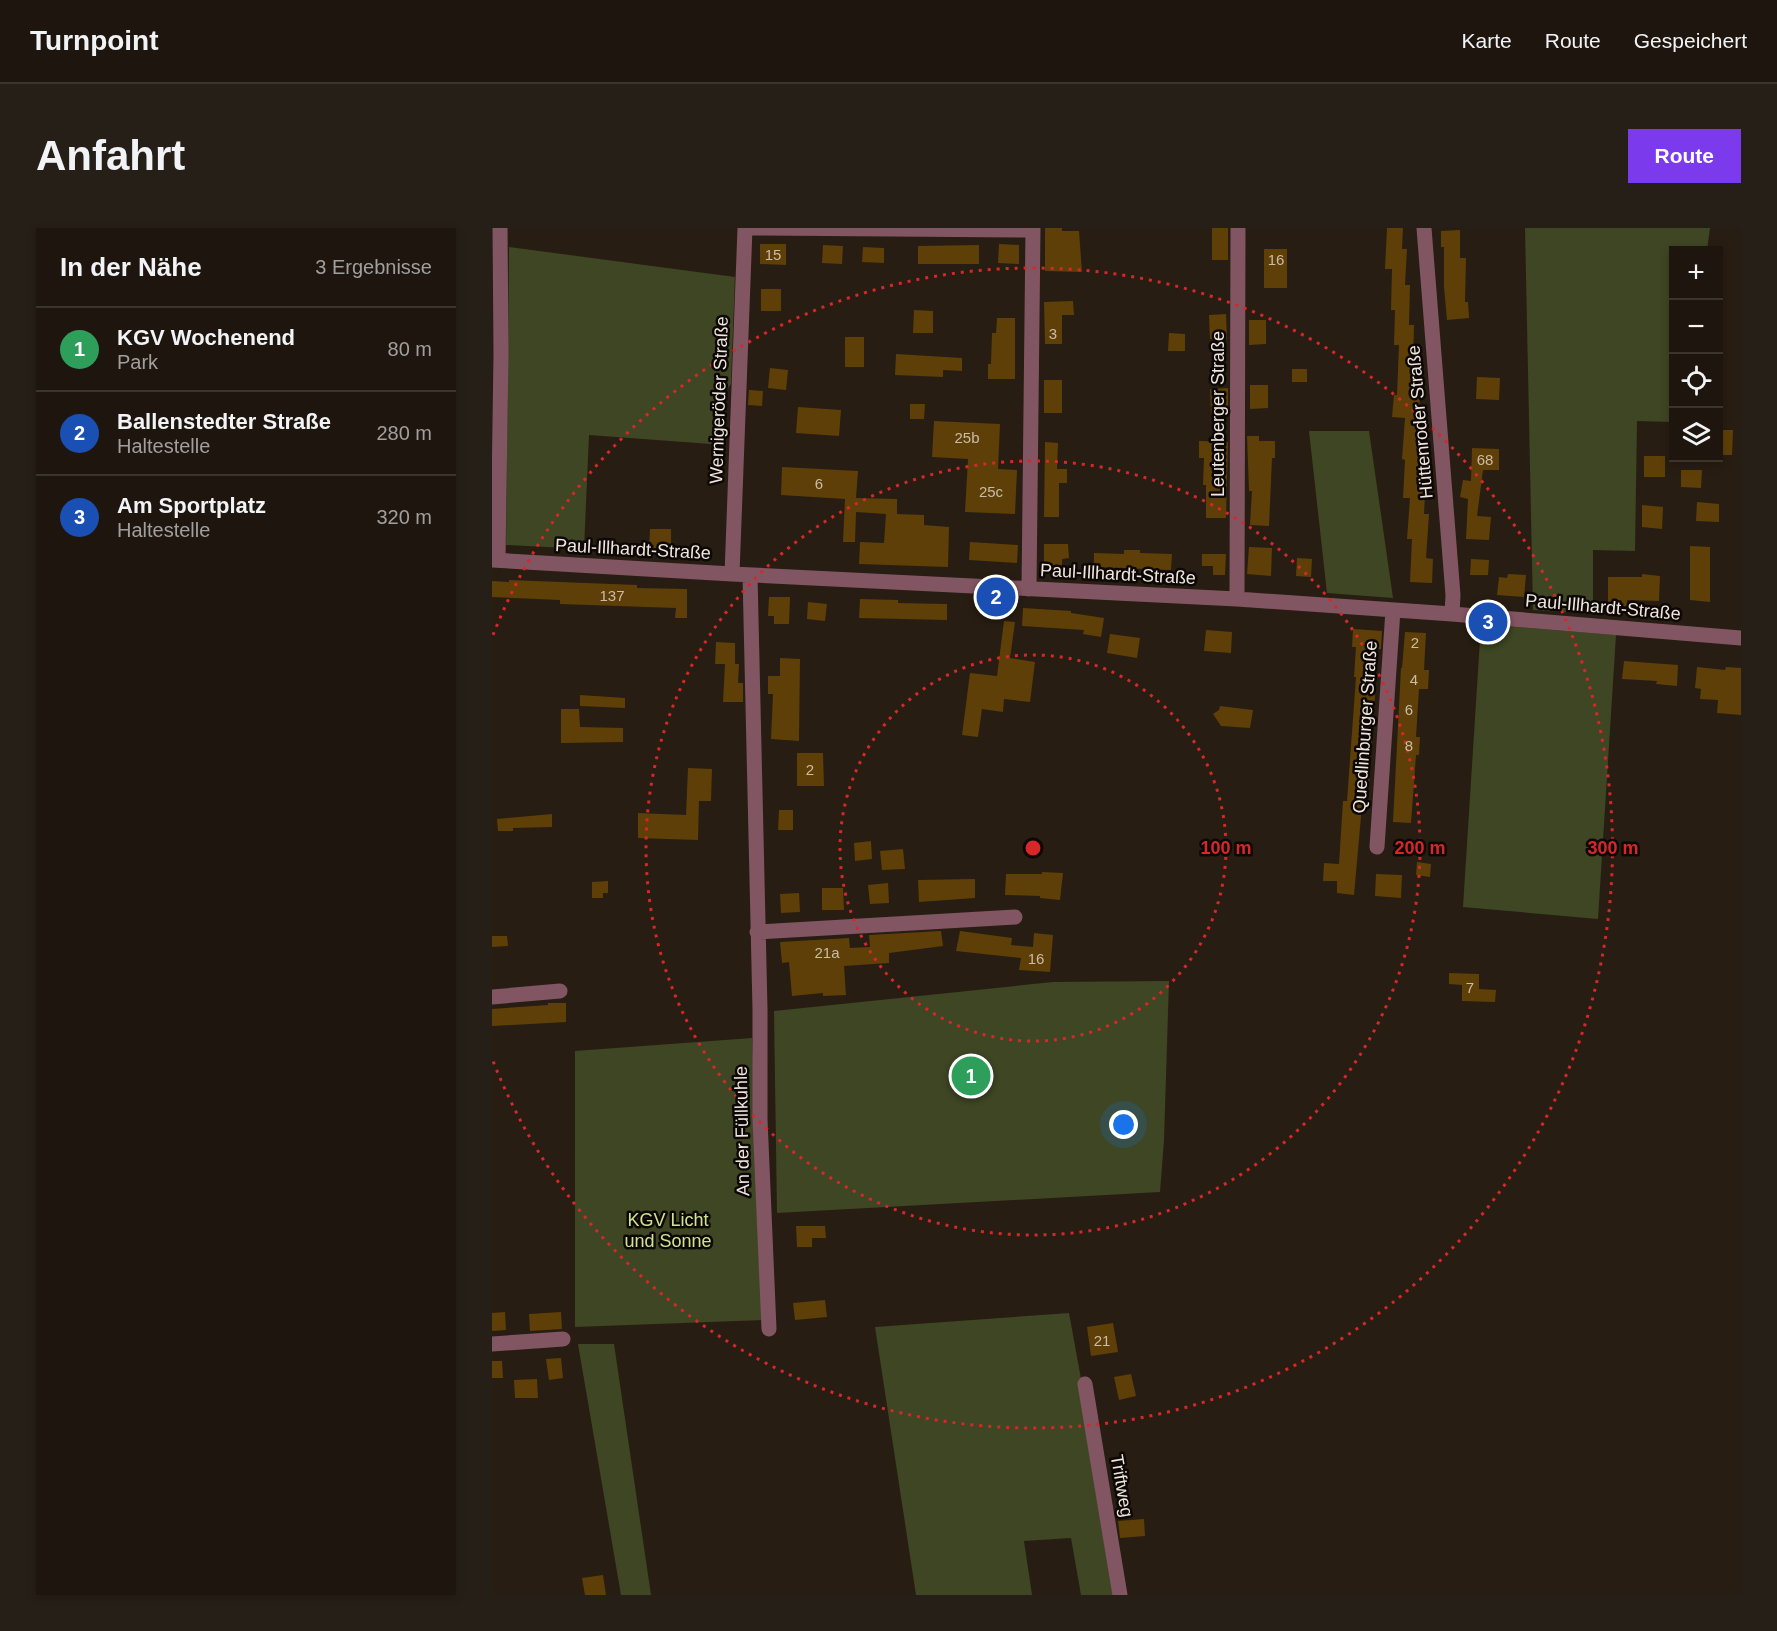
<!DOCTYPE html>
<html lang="de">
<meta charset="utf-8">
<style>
:root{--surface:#1e160e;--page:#261f17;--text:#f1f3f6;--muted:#a19f9e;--line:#3c352e;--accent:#7c3aed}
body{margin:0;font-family:Arial,sans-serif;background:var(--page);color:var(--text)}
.controls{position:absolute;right:18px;top:18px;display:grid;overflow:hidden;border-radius:0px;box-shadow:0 3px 9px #0003}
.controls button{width:54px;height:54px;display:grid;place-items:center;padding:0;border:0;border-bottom:2px solid var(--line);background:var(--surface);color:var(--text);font:30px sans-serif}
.you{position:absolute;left:632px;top:897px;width:21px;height:21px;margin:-15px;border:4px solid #fff;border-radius:50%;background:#1a73e8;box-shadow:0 0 0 9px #1a73e833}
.badge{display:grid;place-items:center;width:39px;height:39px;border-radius:50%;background:var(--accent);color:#fff;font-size:20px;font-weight:700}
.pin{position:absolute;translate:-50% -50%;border:3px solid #fff;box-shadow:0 2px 6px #0006}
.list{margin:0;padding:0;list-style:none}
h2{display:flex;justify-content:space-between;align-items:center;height:78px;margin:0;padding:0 24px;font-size:26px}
h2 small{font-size:20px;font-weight:400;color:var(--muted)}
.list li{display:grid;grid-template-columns:39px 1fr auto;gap:18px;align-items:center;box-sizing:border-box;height:84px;padding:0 24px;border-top:2px solid var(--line)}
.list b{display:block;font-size:22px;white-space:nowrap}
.list p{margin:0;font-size:20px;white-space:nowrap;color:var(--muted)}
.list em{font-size:20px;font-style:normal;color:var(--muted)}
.icon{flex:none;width:33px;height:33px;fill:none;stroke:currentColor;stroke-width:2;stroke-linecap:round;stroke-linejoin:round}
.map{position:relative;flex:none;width:1249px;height:1367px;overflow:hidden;border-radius:0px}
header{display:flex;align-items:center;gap:36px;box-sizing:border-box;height:84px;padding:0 30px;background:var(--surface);border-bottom:2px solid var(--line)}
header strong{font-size:28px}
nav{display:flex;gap:33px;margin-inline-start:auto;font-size:21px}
.intro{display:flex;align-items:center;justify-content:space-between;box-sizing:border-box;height:144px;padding:0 36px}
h1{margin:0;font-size:42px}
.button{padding:15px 27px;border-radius:0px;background:var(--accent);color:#fff;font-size:21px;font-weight:700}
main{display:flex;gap:36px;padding:0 36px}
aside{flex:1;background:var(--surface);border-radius:0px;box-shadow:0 3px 9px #0003}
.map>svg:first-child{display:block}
</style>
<header>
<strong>Turnpoint</strong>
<nav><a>Karte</a><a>Route</a><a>Gespeichert</a></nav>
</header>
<div class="intro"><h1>Anfahrt</h1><a class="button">Route</a></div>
<main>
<aside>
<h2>In der Nähe<small>3 Ergebnisse</small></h2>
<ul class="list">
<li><span class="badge" style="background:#2e9e5b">1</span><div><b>KGV Wochenend</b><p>Park</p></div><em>80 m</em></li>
<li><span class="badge" style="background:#1a4fb4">2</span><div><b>Ballenstedter Straße</b><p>Haltestelle</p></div><em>280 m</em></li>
<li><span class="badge" style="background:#1a4fb4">3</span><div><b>Am Sportplatz</b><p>Haltestelle</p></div><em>320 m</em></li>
</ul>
</aside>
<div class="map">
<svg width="1249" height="1367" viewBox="0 0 1249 1367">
<rect width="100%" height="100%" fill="#281d12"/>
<path fill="#3e4624" d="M 1033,0 L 1218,0 L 1215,22 L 1182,22 L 1181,194 L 1145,193 L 1143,323 L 1101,322 L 1101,386 L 1041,382 Z
M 17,19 L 243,49 L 239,156 L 234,163 L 232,217 L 97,207 L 92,321 L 14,317 Z
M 817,203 L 877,203 L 901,370 L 835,365 Z
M 989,396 L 1124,407 L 1106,691 L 971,679 Z
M 677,753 L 672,912 L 668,964 L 285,985 L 282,783 L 561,754 Z
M 260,810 L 273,1092 L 83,1099 L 83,823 Z
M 577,1085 L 608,1255 L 624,1367 L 589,1367 L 579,1310 L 532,1313 L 540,1367 L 424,1367 L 383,1099 Z
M 86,1116 L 122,1116 L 159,1367 L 129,1367 Z"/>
<path fill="#5e3f07" d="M 553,0 L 570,0 L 570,3 L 587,3 L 590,44 L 553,43 Z
M 720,0 L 736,0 L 736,32 L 720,32 Z
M 895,0 L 911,0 L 910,21 L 915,21 L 913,57 L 918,57 L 917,97 L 922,97 L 921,135 L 924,135 L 923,168 L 928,168 L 926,206 L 932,207 L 930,247 L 934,247 L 932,286 L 937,286 L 934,330 L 941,331 L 940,355 L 918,354 L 920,311 L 915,311 L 918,270 L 911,270 L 913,232 L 910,231 L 913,190 L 900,189 L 902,167 L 905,167 L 907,117 L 902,117 L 903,82 L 899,82 L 900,41 L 893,41 Z
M 968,2 L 968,30 L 974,30 L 973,74 L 976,74 L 977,90 L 955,92 L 952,59 L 952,19 L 949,19 L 949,3 Z
M 268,16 L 294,16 L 294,37 L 268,36 Z
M 507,16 L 527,17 L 527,36 L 506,35 Z
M 331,17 L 351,18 L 350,36 L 330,35 Z
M 487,17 L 487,36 L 426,36 L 426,18 Z
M 371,19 L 392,20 L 392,35 L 370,34 Z
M 772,21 L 795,21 L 795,60 L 772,60 Z
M 269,61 L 289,61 L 289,83 L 269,83 Z
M 581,73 L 582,87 L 570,87 L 570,116 L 553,116 L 552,74 Z
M 422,82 L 441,83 L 441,105 L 421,105 Z
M 734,86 L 735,111 L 718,111 L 717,87 Z
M 505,90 L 523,90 L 523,151 L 496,151 L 496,136 L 499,136 L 500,105 L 504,105 Z
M 757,92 L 774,92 L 774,116 L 757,117 Z
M 677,105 L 693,106 L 693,123 L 676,123 Z
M 353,109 L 372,109 L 372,139 L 353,139 Z
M 404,126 L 470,130 L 470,143 L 451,142 L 451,149 L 403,147 Z
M 278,140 L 296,142 L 294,162 L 276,160 Z
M 800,141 L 815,141 L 815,154 L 800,154 Z
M 985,149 L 1008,150 L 1007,172 L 984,171 Z
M 552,152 L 570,152 L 570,185 L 552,185 Z
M 758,157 L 776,157 L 776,180 L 758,181 Z
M 736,160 L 736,184 L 719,185 L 718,161 Z
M 257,162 L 271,163 L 270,178 L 256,177 Z
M 418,176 L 433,176 L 432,191 L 418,191 Z
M 306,179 L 349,182 L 347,208 L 304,205 Z
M 442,193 L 508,196 L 506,241 L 525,242 L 523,286 L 473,284 L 476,231 L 440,229 Z
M 1227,202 L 1241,202 L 1240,227 L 1227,227 Z
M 755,208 L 767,208 L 767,213 L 783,213 L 783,230 L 780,230 L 777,298 L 758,297 L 760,263 L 757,263 Z
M 707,213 L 736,214 L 734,290 L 714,290 L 714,257 L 711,257 L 712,230 L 707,230 Z
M 553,214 L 566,215 L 565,241 L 575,241 L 575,255 L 567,255 L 567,289 L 552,289 Z
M 980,220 L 1007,221 L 1007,242 L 991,242 L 985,288 L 999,289 L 997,312 L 974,311 L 976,271 L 968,269 L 971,252 L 979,253 Z
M 1152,228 L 1173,228 L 1173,249 L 1152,249 Z
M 290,239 L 366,243 L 364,270 L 405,271 L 405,286 L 432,287 L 432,297 L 457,299 L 456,339 L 367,336 L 368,314 L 392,315 L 394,286 L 364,284 L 363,314 L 351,314 L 353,271 L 289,267 Z
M 1189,242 L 1210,242 L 1209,260 L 1189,259 Z
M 1205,274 L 1227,276 L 1227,294 L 1204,293 Z
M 1150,277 L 1171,279 L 1170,301 L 1150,299 Z
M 158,301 L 179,301 L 179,324 L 157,323 Z
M 478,314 L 526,317 L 525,335 L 477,332 Z
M 552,316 L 576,316 L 577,330 L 570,331 L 570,337 L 552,337 Z
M 1198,318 L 1218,319 L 1218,374 L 1198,372 Z
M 757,319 L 780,320 L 779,348 L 755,346 Z
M 632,322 L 648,322 L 648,325 L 680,326 L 679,342 L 602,339 L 602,325 L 632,326 Z
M 710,326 L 734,326 L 733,347 L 721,347 L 721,338 L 710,338 Z
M 805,330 L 820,331 L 819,349 L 804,348 Z
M 979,331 L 997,332 L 996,347 L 978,347 Z
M 1016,346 L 1034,347 L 1032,369 L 1005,367 L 1007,349 L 1015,350 Z
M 1150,346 L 1168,348 L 1167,373 L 1135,372 L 1135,378 L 1116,378 L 1116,349 L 1150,349 Z
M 17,352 L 145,357 L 145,360 L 195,361 L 195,390 L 183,390 L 184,380 L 68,376 L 68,372 L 0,369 L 0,353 L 17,354 Z
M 277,369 L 298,369 L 297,396 L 282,396 L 282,388 L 276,388 Z
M 368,371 L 406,372 L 406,375 L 455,376 L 455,392 L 367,390 Z
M 316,374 L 335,376 L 333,393 L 315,391 Z
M 531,380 L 579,383 L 579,385 L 612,390 L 609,409 L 591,406 L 592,402 L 530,398 Z
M 512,393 L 523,394 L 518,430 L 543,434 L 538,474 L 512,471 L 511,484 L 490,481 L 486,509 L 470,507 L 478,445 L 505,448 Z
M 861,401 L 890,403 L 889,421 L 883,421 L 880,467 L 883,467 L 882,487 L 877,556 L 872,555 L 862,667 L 845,665 L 845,653 L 831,653 L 832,635 L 847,636 L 851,573 L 855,573 L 864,449 L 862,449 L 864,419 L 860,419 Z
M 714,402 L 740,404 L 739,425 L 712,423 Z
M 913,404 L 934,405 L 932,442 L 937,442 L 936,461 L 927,461 L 924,509 L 928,509 L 927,527 L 924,527 L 919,595 L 901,594 L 909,440 L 910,440 Z
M 618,406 L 648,410 L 645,430 L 615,425 Z
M 224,414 L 243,415 L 243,436 L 223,436 Z
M 288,430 L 308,431 L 307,513 L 279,511 L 281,466 L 276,466 L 276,448 L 288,448 Z
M 1132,433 L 1186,437 L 1185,458 L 1164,456 L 1165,453 L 1130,451 Z
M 233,436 L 247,436 L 246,455 L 251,455 L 251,474 L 231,474 Z
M 1205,439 L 1233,442 L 1234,439 L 1249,440 L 1249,487 L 1225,485 L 1226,472 L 1208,471 L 1209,461 L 1203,460 Z
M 88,467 L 133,470 L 133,480 L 88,478 Z
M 728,478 L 761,482 L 758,500 L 729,498 L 721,486 L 727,482 Z
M 69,481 L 87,481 L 88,499 L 131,500 L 131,514 L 69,515 Z
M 305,525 L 331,525 L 332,558 L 305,558 Z
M 196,540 L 220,541 L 219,573 L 207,573 L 206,612 L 146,610 L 146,585 L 194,587 Z
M 287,582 L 301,582 L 301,602 L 286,602 Z
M 60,586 L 60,599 L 21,600 L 21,603 L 6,603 L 5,591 Z
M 379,613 L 380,631 L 363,633 L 362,615 Z
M 411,621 L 413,641 L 390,642 L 388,623 Z
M 925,634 L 939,636 L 938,649 L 924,647 Z
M 550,644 L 571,645 L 568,672 L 548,670 L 548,668 L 513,667 L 514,646 L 550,646 Z
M 884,646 L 910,647 L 909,670 L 883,668 Z
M 483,651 L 483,670 L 427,674 L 426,652 Z
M 116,653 L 116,665 L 111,665 L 111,670 L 100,670 L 100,654 Z
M 396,655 L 397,675 L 378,676 L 376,657 Z
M 330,660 L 351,660 L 352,682 L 330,682 Z
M 307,665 L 308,684 L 289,685 L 288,666 Z
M 449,703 L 451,718 L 397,725 L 397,735 L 352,738 L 354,767 L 331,768 L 331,765 L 300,768 L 297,734 L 290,735 L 288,714 L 357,710 L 358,720 L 378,719 L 377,707 Z
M 468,703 L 520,710 L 519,717 L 541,719 L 542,705 L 561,707 L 558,744 L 527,742 L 529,730 L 464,723 Z
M 0,708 L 15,708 L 16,718 L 0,719 Z
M 957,745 L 987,746 L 987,761 L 1004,762 L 1003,774 L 970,773 L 970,757 L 957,756 Z
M 56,775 L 74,775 L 74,794 L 0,798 L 0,781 L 56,777 Z
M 304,998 L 333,998 L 334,1010 L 320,1010 L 320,1019 L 305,1019 Z
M 333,1072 L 335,1089 L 303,1092 L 301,1075 Z
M 13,1084 L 14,1102 L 0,1103 L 0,1085 Z
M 69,1084 L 70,1101 L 38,1103 L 37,1086 Z
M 621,1095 L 626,1124 L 599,1128 L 595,1099 Z
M 69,1130 L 71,1150 L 57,1152 L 54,1131 Z
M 0,1133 L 10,1133 L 11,1150 L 0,1150 Z
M 639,1146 L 644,1168 L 627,1172 L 622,1149 Z
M 45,1151 L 46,1170 L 23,1170 L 22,1152 Z
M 652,1291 L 653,1308 L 628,1310 L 626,1293 Z
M 111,1347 L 114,1367 L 93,1367 L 90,1350 Z"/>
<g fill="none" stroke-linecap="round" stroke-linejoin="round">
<path stroke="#825563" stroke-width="15" d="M 255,0 L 541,2
M 932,0 L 961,367 L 960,386
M 0,332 L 240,346 L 745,371 L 960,386 L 1249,410
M 6,332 L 9,125 L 8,0
M 240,346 L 253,0
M 258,347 L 268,781 L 268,891 L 277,1101
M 537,361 L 541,0
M 745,371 L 746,0
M 885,619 L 901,382
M 265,704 L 523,689
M 0,769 L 68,763
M 0,1116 L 71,1111
M 593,1156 L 628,1367"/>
</g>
<g fill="none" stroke="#d62828" stroke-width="3" stroke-dasharray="3 6">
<circle cx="541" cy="620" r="193"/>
<circle cx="541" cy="620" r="387"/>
<path d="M1 407A580 580 0 1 1 1 833"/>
</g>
<g text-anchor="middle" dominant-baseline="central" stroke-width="5" stroke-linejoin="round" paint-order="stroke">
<g font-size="15" fill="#cabca9">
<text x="281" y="26">15</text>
<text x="784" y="31">16</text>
<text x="561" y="105">3</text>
<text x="475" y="209">25b</text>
<text x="993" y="231">68</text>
<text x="327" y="255">6</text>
<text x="499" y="263">25c</text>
<text x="120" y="367">137</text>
<text x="923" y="414">2</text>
<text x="922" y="451">4</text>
<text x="917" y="481">6</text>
<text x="917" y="517">8</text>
<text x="318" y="541">2</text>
<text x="335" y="724">21a</text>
<text x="544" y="730">16</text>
<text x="978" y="759">7</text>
<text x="610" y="1112">21</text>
</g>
<g font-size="18" fill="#eee6df" stroke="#0d0805">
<text transform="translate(227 172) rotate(-88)">Wernigeröder Straße</text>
<text transform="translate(726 186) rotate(-90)">Leutenberger Straße</text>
<text transform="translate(928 194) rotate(-95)">Hüttenroder Straße</text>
<text transform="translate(141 321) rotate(3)">Paul-Illhardt-Straße</text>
<text transform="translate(626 346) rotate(3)">Paul-Illhardt-Straße</text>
<text transform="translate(1111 379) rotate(5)">Paul-Illhardt-Straße</text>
<text transform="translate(873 499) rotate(-86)">Quedlinburger Straße</text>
<text transform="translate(250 903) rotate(-91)">An der Füllkuhle</text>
<text transform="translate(630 1258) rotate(80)">Triftweg</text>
</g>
<g font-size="18" fill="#cfe390" stroke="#0d0805">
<text x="176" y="992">KGV Licht<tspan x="176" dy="21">und Sonne</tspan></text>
</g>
</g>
<circle cx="541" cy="620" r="9" fill="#d62828" stroke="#0d0805" stroke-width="3"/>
<g font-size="18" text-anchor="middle" font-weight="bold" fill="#d62828" stroke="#0d0805" stroke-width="5" stroke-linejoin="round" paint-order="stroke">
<text x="734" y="626">100 m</text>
<text x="928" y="626">200 m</text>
<text x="1121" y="626">300 m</text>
</g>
</svg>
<div class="controls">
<button>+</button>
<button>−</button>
<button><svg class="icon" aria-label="locate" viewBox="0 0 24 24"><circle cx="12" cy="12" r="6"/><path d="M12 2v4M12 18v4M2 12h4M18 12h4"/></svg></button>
<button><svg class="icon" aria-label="layers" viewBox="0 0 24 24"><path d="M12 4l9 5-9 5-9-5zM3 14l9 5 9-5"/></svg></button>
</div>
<div class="you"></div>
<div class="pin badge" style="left:479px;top:848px;background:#2e9e5b">1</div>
<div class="pin badge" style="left:504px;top:369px;background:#1a4fb4">2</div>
<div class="pin badge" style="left:996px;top:394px;background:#1a4fb4">3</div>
</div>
</main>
